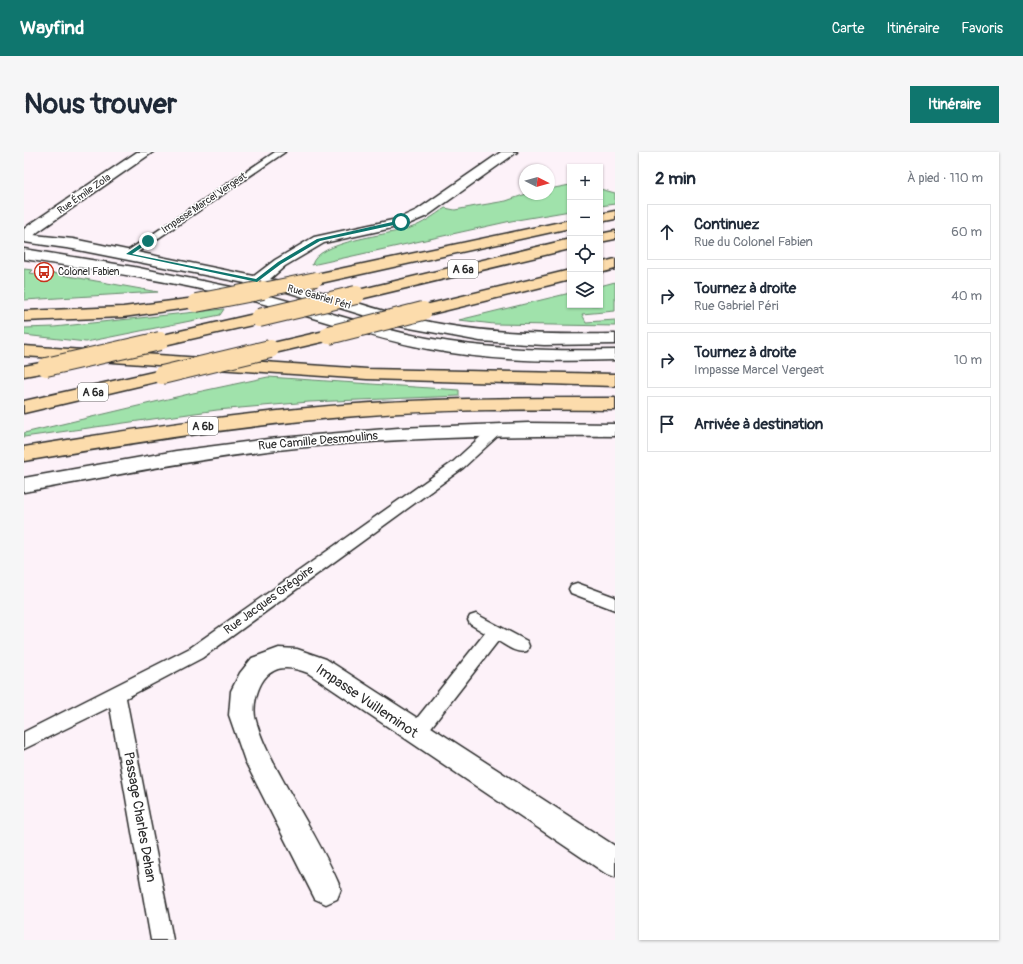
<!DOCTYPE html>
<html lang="fr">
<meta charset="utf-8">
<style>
:root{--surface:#fff;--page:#f6f6f7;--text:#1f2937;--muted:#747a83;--line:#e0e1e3;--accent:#0f766e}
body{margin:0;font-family:Pangolin,sans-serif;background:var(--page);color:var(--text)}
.controls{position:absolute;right:12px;top:12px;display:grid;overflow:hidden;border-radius:0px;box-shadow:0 1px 3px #0004}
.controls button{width:36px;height:36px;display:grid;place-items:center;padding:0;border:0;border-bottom:1px solid var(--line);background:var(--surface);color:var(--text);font:20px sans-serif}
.compass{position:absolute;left:495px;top:12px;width:36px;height:36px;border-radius:50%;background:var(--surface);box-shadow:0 1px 3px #0004;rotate:96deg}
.stop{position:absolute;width:12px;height:12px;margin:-9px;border:3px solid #0f766e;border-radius:50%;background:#fff}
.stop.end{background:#0f766e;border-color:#fff;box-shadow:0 1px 4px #0008}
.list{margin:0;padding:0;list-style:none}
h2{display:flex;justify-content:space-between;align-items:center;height:52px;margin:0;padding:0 16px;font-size:17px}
h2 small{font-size:13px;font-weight:400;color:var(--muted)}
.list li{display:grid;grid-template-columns:26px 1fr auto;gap:12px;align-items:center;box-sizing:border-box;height:56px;margin:0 8px 8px;padding:0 8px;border:1px solid var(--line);border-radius:0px}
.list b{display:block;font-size:15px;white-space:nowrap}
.list p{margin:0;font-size:13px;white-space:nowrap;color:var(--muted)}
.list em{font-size:13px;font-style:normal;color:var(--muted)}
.icon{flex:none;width:22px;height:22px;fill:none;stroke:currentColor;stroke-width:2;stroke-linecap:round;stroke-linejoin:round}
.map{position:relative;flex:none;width:591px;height:788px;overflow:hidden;border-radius:0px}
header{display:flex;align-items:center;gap:24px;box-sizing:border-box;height:56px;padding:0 20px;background:var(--accent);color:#fff}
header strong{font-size:19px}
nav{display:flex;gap:22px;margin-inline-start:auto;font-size:14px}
.intro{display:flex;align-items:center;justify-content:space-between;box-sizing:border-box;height:96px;padding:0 24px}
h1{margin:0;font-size:28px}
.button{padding:10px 18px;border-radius:0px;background:var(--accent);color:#fff;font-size:14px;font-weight:700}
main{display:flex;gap:24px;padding:0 24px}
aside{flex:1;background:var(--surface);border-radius:0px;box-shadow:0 1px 3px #0004}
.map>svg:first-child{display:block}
</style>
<header>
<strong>Wayfind</strong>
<nav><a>Carte</a><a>Itinéraire</a><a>Favoris</a></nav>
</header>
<div class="intro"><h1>Nous trouver</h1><a class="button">Itinéraire</a></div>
<main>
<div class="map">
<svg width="591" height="788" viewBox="0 0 591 788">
<rect width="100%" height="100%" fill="#fdf2f9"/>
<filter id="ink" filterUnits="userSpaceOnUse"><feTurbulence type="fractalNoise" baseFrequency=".025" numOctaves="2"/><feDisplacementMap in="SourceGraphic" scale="8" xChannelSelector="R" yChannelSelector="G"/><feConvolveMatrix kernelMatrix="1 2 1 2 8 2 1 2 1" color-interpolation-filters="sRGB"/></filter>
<g filter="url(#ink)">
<path fill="#a0e2ab" stroke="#66866b" d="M 546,33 L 546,59 L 487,69 L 288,113 C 293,89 365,83 386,76 C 399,72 409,64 421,56 L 431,58 L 452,54 L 482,49 L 502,42 L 525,42 L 525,37 Z
M 576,37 L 591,41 L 591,52 L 576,54 Z
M 0,117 L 9,118 L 6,121 L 24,124 L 27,121 L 134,140 L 0,148 Z
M 591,130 L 591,159 L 558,162 L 562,170 L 591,168 L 591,174 L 470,172 L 435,168 L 546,141 L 546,153 L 576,153 L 576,134 Z
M 200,157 L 196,163 L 62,190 L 0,183 L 0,176 L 30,175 Z
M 244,225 L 435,238 L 435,244 L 285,250 L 193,258 L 0,285 L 0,281 L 169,241 Z"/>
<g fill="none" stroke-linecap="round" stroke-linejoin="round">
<defs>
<path id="lane" d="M 251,0 L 261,0 L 108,104 L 100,104 L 99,102 Z
M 471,275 L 476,276 L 478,279 L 476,282 L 439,316 L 178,506 L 102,546 L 149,788 L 127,788 L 86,555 L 0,597 L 0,580 L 166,496 L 429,310 L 466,276 Z
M 553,431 L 591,445 L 591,458 L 547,441 L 545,437 L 547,433 Z
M 452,462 L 503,489 L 505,494 L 503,499 C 492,502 483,494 474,489 L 398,587 L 392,589 L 386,587 L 383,581 L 386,575 L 461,481 L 446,472 L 444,468 L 446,464 Z"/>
<path id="street" d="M 113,0 L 129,0 L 15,79 L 5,88 L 0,89 L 0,77 L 5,73 Z
M 255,496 L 273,497 L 302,507 L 591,694 L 591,725 L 581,721 L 284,521 C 268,515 252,512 240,527 C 233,537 229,552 231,565 C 237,589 249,610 261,632 C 280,666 302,701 317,737 L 313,747 L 302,752 L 291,747 L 221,609 L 205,563 L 207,539 L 216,521 L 228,506 Z"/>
<path id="secondary" d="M 477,0 L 493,0 L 403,64 L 382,73 L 300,91 L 261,114 L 246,127 C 293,136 337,154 383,165 C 452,182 521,183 591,182 L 591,192 L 520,193 L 456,189 L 375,174 L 260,139 L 237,135 L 230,140 C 288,154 344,175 403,186 C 465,198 528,199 591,198 L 591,208 C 528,210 466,209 404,197 C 341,185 280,161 217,146 C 146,129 73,118 0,107 L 0,97 L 110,115 L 217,137 L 221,131 L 49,97 L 0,90 L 0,82 L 49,87 L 230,124 L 251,108 L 290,85 L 373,67 L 393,58 Z
M 504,271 L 591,272 L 591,284 C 475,283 359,286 244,299 C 162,309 81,325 0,340 L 0,326 L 152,299 L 244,287 L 374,276 Z"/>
<path id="highway" d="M 591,59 L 591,67 L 576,70 L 576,62 Z
M 546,68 L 546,76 L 292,132 L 286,130 L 284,127 L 286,124 L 292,122 Z
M 591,79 L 591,87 L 576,90 L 576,82 Z
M 546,87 L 546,97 L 332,148 L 326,146 L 324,143 L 326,140 Z
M 591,107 L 591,117 L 576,121 L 576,111 Z
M 546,118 L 546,128 L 399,164 L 393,163 L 391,159 L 393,155 Z
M 172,146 L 178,148 L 180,151 L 178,154 L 99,165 L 0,169 L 0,159 L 99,155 Z
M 235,161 L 241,162 L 243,166 L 241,170 L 136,194 L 130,193 L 127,189 L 130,185 Z
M 305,178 L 311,179 L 314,183 L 311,187 L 246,202 L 240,201 L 237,197 L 240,193 Z
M 0,194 L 343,217 L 591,222 L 591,234 L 343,227 L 0,204 Z
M 22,210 L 28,211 L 31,215 L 28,219 L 0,224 L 0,214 Z
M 138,218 L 144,219 L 147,223 L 144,227 L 0,261 L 0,249 Z
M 591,246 L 591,258 C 505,257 418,257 332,264 C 220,273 110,290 0,309 L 0,295 C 110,277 220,260 332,252 C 418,246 505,246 591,246 Z"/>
</defs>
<use href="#lane" stroke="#2b2b2b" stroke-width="3"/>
<use href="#street" stroke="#2b2b2b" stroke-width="3"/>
<use href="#secondary" stroke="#2b2b2b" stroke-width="3"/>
<use href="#highway" stroke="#2b2b2b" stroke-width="3"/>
<use href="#lane" fill="#fff" fill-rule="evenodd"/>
<use href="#street" fill="#fff" fill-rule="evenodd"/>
<use href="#secondary" fill="#fff" fill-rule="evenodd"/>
<use href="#highway" fill="#fcdcac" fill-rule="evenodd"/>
<defs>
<path id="highway-bridge-far1" d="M 234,139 L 292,127"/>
<path id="highway-bridge" d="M 172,151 L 239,138
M 235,166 L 332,143
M 305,183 L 399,159
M 22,215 L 136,189
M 138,223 L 246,197"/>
</defs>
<use href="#highway-bridge-far1" stroke="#2b2b2b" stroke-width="16" stroke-linecap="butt"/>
<use href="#highway-bridge" stroke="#2b2b2b" stroke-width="20" stroke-linecap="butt"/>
<use href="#highway-bridge-far1" stroke="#fcdcac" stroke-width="14"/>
<use href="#highway-bridge" stroke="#fcdcac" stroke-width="18"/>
</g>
</g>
<path fill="#0f766e" d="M 377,68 L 379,71 L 296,89 L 257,112 L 233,130 L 102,102 L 124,87 L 126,90 L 108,102 L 232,127 L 254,110 L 293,87 Z"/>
<defs>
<symbol id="bus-ring" viewBox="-11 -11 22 22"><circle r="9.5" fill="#fff" stroke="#c8321e" stroke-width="1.5"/><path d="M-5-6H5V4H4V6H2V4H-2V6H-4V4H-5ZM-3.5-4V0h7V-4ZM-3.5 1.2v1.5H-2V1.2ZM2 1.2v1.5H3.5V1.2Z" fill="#c8321e"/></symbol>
</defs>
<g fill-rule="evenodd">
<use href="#bus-ring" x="9" y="109" width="22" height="22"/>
</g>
<g text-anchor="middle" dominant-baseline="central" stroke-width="3" stroke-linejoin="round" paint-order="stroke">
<g font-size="10" fill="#2b2b2b" stroke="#fff">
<text transform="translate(60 42) rotate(-35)">Rue Émile Zola</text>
<text transform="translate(180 51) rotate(-34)">Impasse Marcel Vergeat</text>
<text transform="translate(295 145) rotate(16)">Rue Gabriel Péri</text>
</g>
<g font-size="10" fill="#2b2b2b" stroke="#fff" text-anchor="start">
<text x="34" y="120">Colonel Fabien</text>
</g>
<g fill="#fff" stroke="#6b6b6b" stroke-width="1">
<rect x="424" y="108" width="30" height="18" rx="3"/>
<rect x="54" y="231" width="30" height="18" rx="3"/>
<rect x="164" y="265" width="30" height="18" rx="3"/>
</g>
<g font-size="11" font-weight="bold" fill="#2b2b2b">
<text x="439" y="117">A 6a</text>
<text x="69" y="240">A 6a</text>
<text x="179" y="274">A 6b</text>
</g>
<g font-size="12" fill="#2b2b2b" stroke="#fff">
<text transform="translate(294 289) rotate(-5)">Rue Camille Desmoulins</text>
<text transform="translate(245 448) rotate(-36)">Rue Jacques Grégoire</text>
</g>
<g font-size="14" fill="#2b2b2b" stroke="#fff">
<text transform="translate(343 549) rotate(34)">Impasse Vuilleminot</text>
<text transform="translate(116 665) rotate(80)">Passage Charles Dehan</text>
</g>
</g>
</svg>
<div class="controls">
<button>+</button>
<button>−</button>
<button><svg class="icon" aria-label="locate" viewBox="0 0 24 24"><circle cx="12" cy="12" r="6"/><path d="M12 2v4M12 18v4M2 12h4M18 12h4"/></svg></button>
<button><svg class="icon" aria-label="layers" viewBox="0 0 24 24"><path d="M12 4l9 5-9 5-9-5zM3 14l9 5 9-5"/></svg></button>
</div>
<svg class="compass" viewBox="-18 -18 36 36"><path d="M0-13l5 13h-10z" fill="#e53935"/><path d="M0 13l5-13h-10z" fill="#747a83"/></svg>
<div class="stop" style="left:377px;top:70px"></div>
<div class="stop end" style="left:124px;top:89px"></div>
</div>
<aside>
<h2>2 min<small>À pied · 110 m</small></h2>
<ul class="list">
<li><svg class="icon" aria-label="ahead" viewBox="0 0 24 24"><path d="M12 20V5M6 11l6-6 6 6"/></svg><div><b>Continuez</b><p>Rue du Colonel Fabien</p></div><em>60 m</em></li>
<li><svg class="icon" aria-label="right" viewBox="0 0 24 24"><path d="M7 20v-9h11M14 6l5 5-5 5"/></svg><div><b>Tournez à droite</b><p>Rue Gabriel Péri</p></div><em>40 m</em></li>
<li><svg class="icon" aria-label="right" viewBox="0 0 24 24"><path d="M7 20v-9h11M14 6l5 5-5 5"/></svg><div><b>Tournez à droite</b><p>Impasse Marcel Vergeat</p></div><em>10 m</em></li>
<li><svg class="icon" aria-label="arrive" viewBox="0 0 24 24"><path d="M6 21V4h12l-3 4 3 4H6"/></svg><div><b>Arrivée à destination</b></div></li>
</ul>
</aside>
</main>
